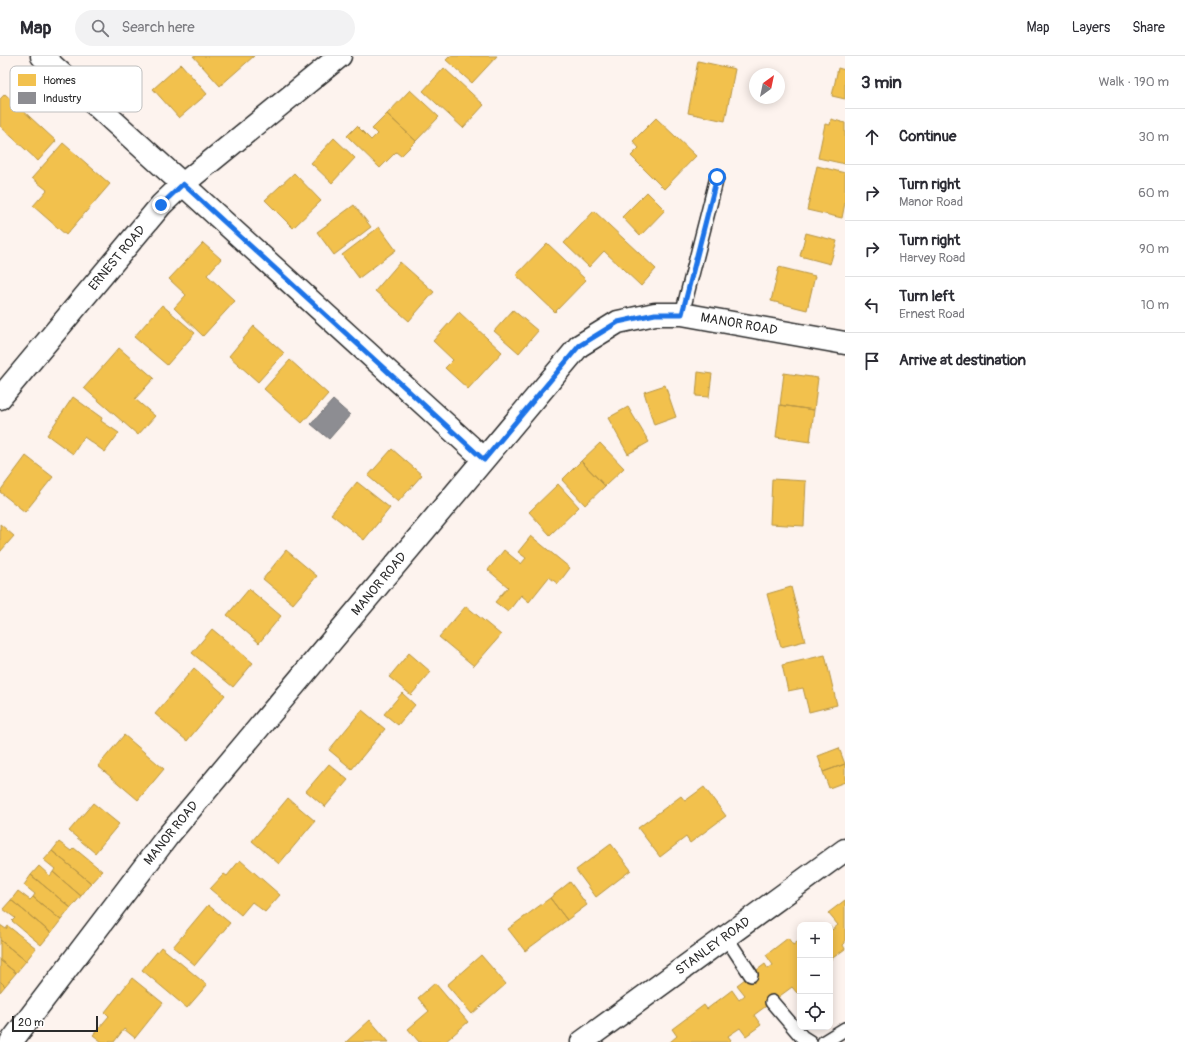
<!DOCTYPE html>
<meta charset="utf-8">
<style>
:root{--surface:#fff;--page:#f2f2f3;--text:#2b2b33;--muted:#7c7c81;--line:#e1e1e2}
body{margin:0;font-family:Pangolin,sans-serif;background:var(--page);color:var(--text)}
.controls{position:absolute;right:12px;bottom:12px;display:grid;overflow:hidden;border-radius:8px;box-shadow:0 2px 10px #0003}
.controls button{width:36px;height:36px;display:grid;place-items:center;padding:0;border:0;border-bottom:1px solid var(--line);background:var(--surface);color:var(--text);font:20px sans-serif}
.compass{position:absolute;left:749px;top:12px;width:36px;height:36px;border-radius:50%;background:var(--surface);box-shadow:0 2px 10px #0003;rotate:33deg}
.scale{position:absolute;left:12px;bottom:10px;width:86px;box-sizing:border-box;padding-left:4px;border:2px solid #2b2b2b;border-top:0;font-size:11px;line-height:14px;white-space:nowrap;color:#2b2b2b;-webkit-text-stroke:3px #fff;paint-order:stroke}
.stop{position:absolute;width:12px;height:12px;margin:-9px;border:3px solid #1a73e8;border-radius:50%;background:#fff}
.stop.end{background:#1a73e8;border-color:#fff;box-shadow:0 1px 4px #0008}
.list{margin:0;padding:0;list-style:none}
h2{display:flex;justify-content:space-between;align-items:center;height:52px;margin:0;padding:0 16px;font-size:17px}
h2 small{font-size:13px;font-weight:400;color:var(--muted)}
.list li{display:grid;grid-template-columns:26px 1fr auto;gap:12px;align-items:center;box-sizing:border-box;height:56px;padding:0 16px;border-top:1px solid var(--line)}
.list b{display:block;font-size:15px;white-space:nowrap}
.list p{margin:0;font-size:13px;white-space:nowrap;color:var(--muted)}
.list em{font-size:13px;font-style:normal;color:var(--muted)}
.icon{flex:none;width:22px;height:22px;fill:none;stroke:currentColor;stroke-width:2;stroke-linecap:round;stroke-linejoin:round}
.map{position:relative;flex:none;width:845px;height:986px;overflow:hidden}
header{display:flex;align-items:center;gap:24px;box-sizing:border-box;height:56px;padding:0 20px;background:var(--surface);border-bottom:1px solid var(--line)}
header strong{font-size:19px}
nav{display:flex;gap:22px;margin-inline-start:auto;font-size:14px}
.search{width:280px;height:36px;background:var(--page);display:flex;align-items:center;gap:10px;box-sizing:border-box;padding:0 14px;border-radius:22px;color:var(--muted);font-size:15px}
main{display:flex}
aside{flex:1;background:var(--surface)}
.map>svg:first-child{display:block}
</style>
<header>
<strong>Map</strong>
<div class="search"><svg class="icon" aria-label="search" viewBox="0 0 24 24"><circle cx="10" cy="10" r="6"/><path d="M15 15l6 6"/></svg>Search here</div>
<nav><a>Map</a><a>Layers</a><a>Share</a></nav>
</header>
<main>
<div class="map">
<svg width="845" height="986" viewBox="0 0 845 986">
<rect width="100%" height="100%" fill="#fdf3ee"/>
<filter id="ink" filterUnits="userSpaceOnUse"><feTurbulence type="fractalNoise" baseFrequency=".025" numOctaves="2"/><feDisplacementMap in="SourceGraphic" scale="8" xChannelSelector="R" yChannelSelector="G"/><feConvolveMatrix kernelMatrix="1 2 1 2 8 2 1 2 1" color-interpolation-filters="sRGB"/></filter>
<g filter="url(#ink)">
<path fill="#f2c14e" stroke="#b69444" d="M 193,0 L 254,0 L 220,30 Z
M 450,0 L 497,0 L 472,27 L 446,4 Z
M 698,5 L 735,13 L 725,65 L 688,57 Z
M 181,8 L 207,38 L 179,62 L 153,33 Z
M 444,12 L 484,49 L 463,72 L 423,35 Z
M 838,12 L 845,14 L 845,43 L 832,40 Z
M 410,34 L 439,61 L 416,85 L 387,58 Z
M 5,38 L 56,85 L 38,105 L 0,70 L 0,43 Z
M 387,58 L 416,85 L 401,100 L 396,96 L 380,112 L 347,80 L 357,70 L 371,84 L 377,78 L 372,73 Z
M 656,62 L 696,100 L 664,133 L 631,100 L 639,92 L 633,85 Z
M 831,63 L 845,67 L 845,108 L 818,102 L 825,68 L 830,69 Z
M 334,82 L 355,102 L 332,127 L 311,107 Z
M 63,87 L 110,128 L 66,179 L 33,150 L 47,134 L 32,122 Z
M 817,110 L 845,117 L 845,147 L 842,162 L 807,154 Z
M 294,117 L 321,145 L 293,172 L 265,144 Z
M 647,136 L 665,154 L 640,180 L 622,161 Z
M 354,149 L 371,171 L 334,199 L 317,176 Z
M 594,155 L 656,213 L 641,230 L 604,195 L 589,211 L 564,187 Z
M 379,171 L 396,194 L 359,222 L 342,199 Z
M 806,177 L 837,185 L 830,208 L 800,200 Z
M 203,187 L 221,203 L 207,219 L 235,245 L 203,280 L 174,252 L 186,239 L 169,223 Z
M 547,187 L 586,224 L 555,256 L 516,219 Z
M 400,206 L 434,236 L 409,265 L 375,235 Z
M 779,211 L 815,220 L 807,254 L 771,245 Z
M 162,249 L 195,277 L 167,309 L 134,281 Z
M 513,254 L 538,275 L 519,297 L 494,275 Z
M 459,256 L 502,296 L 468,333 L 445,312 L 453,304 L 433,285 Z
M 254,270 L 284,297 L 258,326 L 229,300 Z
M 119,292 L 154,322 L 135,343 L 155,360 L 138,379 L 84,332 Z
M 290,304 L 328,338 L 302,367 L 264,333 Z
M 698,316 L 712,318 L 709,341 L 696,340 Z
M 784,317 L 818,322 L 814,354 L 780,349 Z
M 665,329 L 676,361 L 654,369 L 644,336 Z
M 73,341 L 102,362 L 101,365 L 119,377 L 105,396 L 84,381 L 73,398 L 47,379 Z
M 780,349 L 814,354 L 810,386 L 776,381 Z
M 628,351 L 649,386 L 628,398 L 608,362 Z
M 600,387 L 624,412 L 605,430 L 581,405 Z
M 392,393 L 422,419 L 398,446 L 368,420 Z
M 26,400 L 53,421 L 25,456 L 0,436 L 0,435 Z
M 581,405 L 605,430 L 585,449 L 562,424 Z
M 772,423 L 806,425 L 804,470 L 770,468 Z
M 357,426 L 390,452 L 364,484 L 331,458 Z
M 558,428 L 579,451 L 550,479 L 529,456 Z
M 0,468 L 14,480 L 0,496 Z
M 531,480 L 570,512 L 558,528 L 549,521 L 529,546 L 521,539 L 508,556 L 495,546 L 508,531 L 488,514 L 504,494 L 521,508 L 526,502 L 518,496 Z
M 286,494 L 317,520 L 293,548 L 263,523 Z
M 791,531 L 805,585 L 781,591 L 767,538 Z
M 249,533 L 281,560 L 259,587 L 227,559 Z
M 466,550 L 501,579 L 474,610 L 439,581 Z
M 212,573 L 253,607 L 233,631 L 192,597 Z
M 409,597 L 431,616 L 411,639 L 389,621 Z
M 825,599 L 837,649 L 809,656 L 803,632 L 788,635 L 782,609 Z
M 194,612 L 225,639 L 187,685 L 155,658 Z
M 402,637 L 415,649 L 398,669 L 384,658 Z
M 362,654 L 385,673 L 352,713 L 329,694 Z
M 124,679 L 164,713 L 138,744 L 98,710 Z
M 839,692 L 845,708 L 823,716 L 818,700 Z
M 329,708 L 348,724 L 325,751 L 306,735 Z
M 845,708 L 845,726 L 829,732 L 823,716 Z
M 704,731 L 726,760 L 690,787 L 686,781 L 660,801 L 638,772 L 681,740 L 685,745 Z
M 288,742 L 315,765 L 279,808 L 252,785 Z
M 93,747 L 119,768 L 95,797 L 69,775 Z
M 59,786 L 71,795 L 74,792 L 102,815 L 91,827 L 52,795 Z
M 611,788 L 631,814 L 596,841 L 576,814 Z
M 52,795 L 91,827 L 81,840 L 53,816 L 55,813 L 44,804 Z
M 240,804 L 280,839 L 265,856 L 252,846 L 241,859 L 210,833 L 224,818 L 227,820 Z
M 39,810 L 50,820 L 53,816 L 81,840 L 71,852 L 31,819 Z
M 31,819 L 71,852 L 61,864 L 33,841 L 35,838 L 24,829 Z
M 570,826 L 587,849 L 567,864 L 550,842 Z
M 18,835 L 30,844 L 33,841 L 61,864 L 51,877 L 11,844 Z
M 550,842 L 567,864 L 525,895 L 508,873 Z
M 11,844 L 51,877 L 41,889 L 12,865 L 15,862 L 3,853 Z
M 845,844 L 845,887 L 843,889 L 845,893 L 830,904 L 830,871 L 832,874 L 838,869 L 828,857 Z
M 208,849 L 230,867 L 195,909 L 173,891 Z
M 0,869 L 6,873 L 8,870 L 36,892 L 26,905 L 0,884 Z
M 788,882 L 793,889 L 800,884 L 800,935 L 797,937 L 792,931 L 754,959 L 761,969 L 746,980 L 740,972 L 728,980 L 731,984 L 729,986 L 670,986 L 677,980 L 672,973 L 704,949 L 707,953 L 732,934 L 739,944 L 745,939 L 737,929 L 765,908 L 768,913 L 773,909 L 766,899 Z
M 0,884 L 26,905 L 16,917 L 0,904 Z
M 161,891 L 207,929 L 187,952 L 142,914 Z
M 481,899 L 506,928 L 472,958 L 447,929 Z
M 0,904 L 16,917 L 5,930 L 0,925 Z
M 132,922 L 163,947 L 135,982 L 124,973 L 114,986 L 102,986 L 93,979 L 109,960 L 105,956 Z
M 0,925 L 5,930 L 0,936 Z
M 435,927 L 468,966 L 445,986 L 419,986 L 408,973 L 429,955 L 418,942 Z
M 370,964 L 389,986 L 346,986 Z"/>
<path fill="#8d8d92" stroke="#707073" d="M 333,344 L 350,359 L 329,383 L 311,368 Z"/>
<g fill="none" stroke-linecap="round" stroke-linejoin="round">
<defs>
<path id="service" d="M 682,258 L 717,121
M 726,881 L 751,919
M 772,946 L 802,981 L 810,986
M 824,986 L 845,973"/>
<path id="minor" d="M 42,0 L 484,403
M 0,342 L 161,149 L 183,128 L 340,0
M 11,986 L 167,781 L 579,290 L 618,266 L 655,258 L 682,258 L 845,287
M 582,986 L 845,794"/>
</defs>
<use href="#service" stroke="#2b2b2b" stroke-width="16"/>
<use href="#minor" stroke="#2b2b2b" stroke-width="25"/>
<use href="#service" stroke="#fff" stroke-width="13"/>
<use href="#minor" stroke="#fff" stroke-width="22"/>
</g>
</g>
<g fill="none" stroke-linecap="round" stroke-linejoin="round" filter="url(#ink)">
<path stroke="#1a73e8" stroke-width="5" d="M 161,149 L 183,128 L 484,404 L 579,290 L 618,266 L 655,258 L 682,258 L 717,121"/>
</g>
<g text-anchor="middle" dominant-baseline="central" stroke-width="4" stroke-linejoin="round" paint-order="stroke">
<g font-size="13" fill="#2b2b2b" stroke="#fff">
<text transform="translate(117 202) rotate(-50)">ERNEST ROAD</text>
<text transform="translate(739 268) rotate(10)">MANOR ROAD</text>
<text transform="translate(379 528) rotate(-50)">MANOR ROAD</text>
<text transform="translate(171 777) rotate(-51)">MANOR ROAD</text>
<text transform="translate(713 890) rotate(-36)">STANLEY ROAD</text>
</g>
</g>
<rect x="10" y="10" width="132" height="46" rx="6" fill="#fff" stroke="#bfbfbf" stroke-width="1"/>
<rect x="18" y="18" width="18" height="12" fill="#f2c14e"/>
<rect x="18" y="36" width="18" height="12" fill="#8d8d92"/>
<g font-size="11" fill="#2b2b2b">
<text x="43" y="28">Homes</text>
<text x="43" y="46">Industry</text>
</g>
</svg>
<div class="controls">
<button>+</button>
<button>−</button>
<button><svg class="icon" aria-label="locate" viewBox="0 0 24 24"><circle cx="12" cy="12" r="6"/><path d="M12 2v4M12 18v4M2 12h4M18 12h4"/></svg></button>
</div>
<svg class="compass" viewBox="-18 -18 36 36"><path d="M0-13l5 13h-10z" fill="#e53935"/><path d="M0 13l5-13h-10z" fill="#7c7c81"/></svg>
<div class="scale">20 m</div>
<div class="stop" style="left:717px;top:121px"></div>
<div class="stop end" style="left:161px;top:149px"></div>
</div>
<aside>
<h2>3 min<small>Walk · 190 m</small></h2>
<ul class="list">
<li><svg class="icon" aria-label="ahead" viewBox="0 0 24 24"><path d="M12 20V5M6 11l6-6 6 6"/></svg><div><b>Continue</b></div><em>30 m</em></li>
<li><svg class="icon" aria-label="right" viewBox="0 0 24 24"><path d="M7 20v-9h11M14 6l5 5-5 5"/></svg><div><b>Turn right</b><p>Manor Road</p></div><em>60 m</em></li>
<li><svg class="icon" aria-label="right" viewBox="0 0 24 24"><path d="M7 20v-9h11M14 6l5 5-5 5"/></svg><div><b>Turn right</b><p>Harvey Road</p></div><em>90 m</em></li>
<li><svg class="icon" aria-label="left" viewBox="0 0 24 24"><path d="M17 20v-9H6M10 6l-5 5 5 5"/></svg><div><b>Turn left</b><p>Ernest Road</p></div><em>10 m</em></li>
<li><svg class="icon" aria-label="arrive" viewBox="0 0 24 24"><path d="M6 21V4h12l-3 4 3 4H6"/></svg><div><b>Arrive at destination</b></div></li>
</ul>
</aside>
</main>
